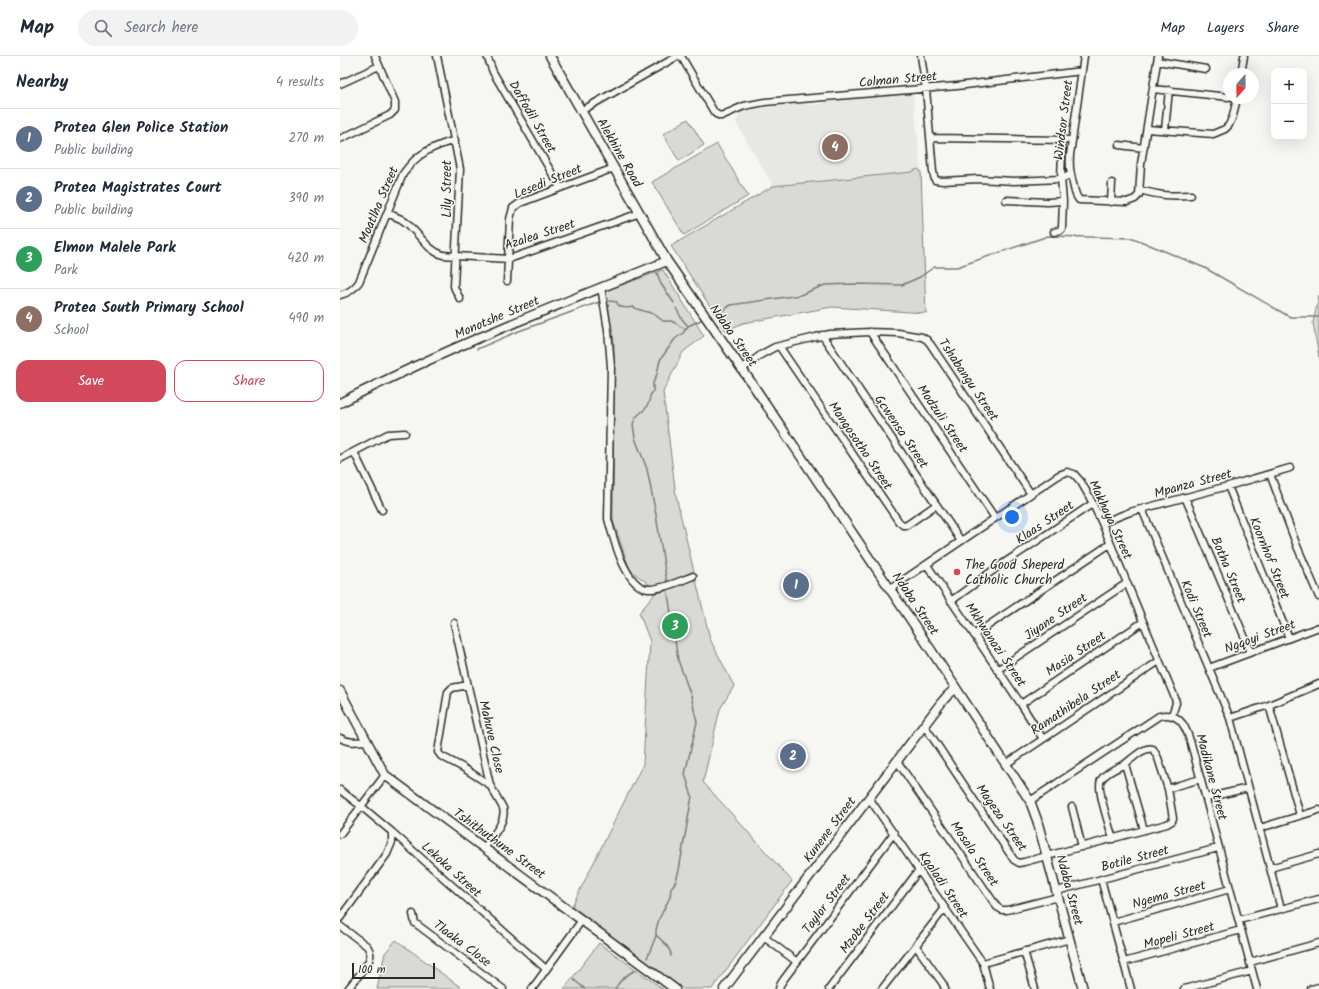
<!DOCTYPE html>
<meta charset="utf-8">
<style>
:root{--surface:#fff;--page:#f2f2f3;--text:#1f2937;--muted:#747a83;--line:#e0e1e3;--accent:#d1495b}
body{margin:0;font-family:Kalam,sans-serif;background:var(--page);color:var(--text)}
.controls{position:absolute;right:12px;top:12px;display:grid;overflow:hidden;border-radius:8px;box-shadow:0 4px 16px #0002}
.controls button{width:36px;height:36px;display:grid;place-items:center;padding:0;border:0;border-bottom:1px solid var(--line);background:var(--surface);color:var(--text);font:20px sans-serif}
.compass{position:absolute;left:883px;top:12px;width:36px;height:36px;border-radius:50%;background:var(--surface);box-shadow:0 4px 16px #0002;rotate:200deg}
.scale{position:absolute;left:12px;bottom:10px;width:83px;box-sizing:border-box;padding-left:4px;border:2px solid #2b2b2b;border-top:0;font-size:11px;line-height:14px;white-space:nowrap;color:#2b2b2b;-webkit-text-stroke:3px #f6f6f2;paint-order:stroke}
.you{position:absolute;left:672px;top:461px;width:14px;height:14px;margin:-10px;border:3px solid #fff;border-radius:50%;background:#1a73e8;box-shadow:0 0 0 6px #1a73e833}
.badge{display:grid;place-items:center;width:26px;height:26px;border-radius:50%;background:var(--accent);color:#fff;font-size:13px;font-weight:700}
.pin{position:absolute;translate:-50% -50%;border:2px solid #fff;box-shadow:0 1px 4px #0006}
.list{margin:0;padding:0;list-style:none}
h2{display:flex;justify-content:space-between;align-items:center;height:52px;margin:0;padding:0 16px;font-size:17px}
h2 small{font-size:13px;font-weight:400;color:var(--muted)}
.list li{display:grid;grid-template-columns:26px 1fr auto;gap:12px;align-items:center;box-sizing:border-box;height:60px;padding:0 16px;border-top:1px solid var(--line)}
.list b{display:block;font-size:15px;white-space:nowrap}
.list p{margin:0;font-size:13px;white-space:nowrap;color:var(--muted)}
.list em{font-size:13px;font-style:normal;color:var(--muted)}
.actions{display:flex;gap:8px;padding:12px 16px}
.actions a{flex:1;padding:9px 0;border:1px solid var(--accent);border-radius:12px;text-align:center;font-size:14px;color:var(--accent)}
.actions .main{background:var(--accent);color:#fff}
.icon{flex:none;width:22px;height:22px;fill:none;stroke:currentColor;stroke-width:2;stroke-linecap:round;stroke-linejoin:round}
.map{position:relative;flex:none;width:979px;height:933px;overflow:hidden}
header{display:flex;align-items:center;gap:24px;box-sizing:border-box;height:56px;padding:0 20px;background:var(--surface);border-bottom:1px solid var(--line)}
header strong{font-size:19px}
nav{display:flex;gap:22px;margin-inline-start:auto;font-size:14px}
.search{width:280px;height:36px;background:var(--page);display:flex;align-items:center;gap:10px;box-sizing:border-box;padding:0 14px;border-radius:22px;color:var(--muted);font-size:15px}
main{display:flex}
aside{flex:1;background:var(--surface)}
.map>svg:first-child{display:block}
</style>
<header>
<strong>Map</strong>
<div class="search"><svg class="icon" aria-label="search" viewBox="0 0 24 24"><circle cx="10" cy="10" r="6"/><path d="M15 15l6 6"/></svg>Search here</div>
<nav><a>Map</a><a>Layers</a><a>Share</a></nav>
</header>
<main>
<aside>
<h2>Nearby<small>4 results</small></h2>
<ul class="list">
<li><span class="badge" style="background:#5c6f8a">1</span><div><b>Protea Glen Police Station</b><p>Public building</p></div><em>270 m</em></li>
<li><span class="badge" style="background:#5c6f8a">2</span><div><b>Protea Magistrates Court</b><p>Public building</p></div><em>390 m</em></li>
<li><span class="badge" style="background:#2e9e5b">3</span><div><b>Elmon Malele Park</b><p>Park</p></div><em>420 m</em></li>
<li><span class="badge" style="background:#8d6e63">4</span><div><b>Protea South Primary School</b><p>School</p></div><em>490 m</em></li>
</ul>
<div class="actions"><a class="main">Save</a><a>Share</a></div>
</aside>
<div class="map">
<svg width="979" height="933" viewBox="0 0 979 933">
<rect width="100%" height="100%" fill="#f6f6f2"/>
<filter id="ink" filterUnits="userSpaceOnUse"><feTurbulence type="fractalNoise" baseFrequency=".025" numOctaves="2"/><feDisplacementMap in="SourceGraphic" scale="8" xChannelSelector="R" yChannelSelector="G"/><feConvolveMatrix kernelMatrix="1 2 1 2 8 2 1 2 1" color-interpolation-filters="sRGB"/></filter>
<g filter="url(#ink)">
<path fill="#e7e7e3" d="M 568,37 L 573,38 L 581,115 L 577,113 L 572,116 L 436,130 L 433,130 L 396,66 L 401,55 L 464,47 L 468,49 L 482,48 L 484,46 Z"/>
<path fill="#d9d9d5" stroke="#828280" d="M 348,63 L 364,89 L 339,105 L 323,78 Z
M 377,88 L 408,140 L 344,179 L 312,126 Z
M 577,113 L 581,115 L 586,257 L 492,251 L 403,267 L 386,275 L 331,190 L 433,130 L 572,116 Z
M 323,214 L 364,280 L 343,296 L 323,336 L 336,440 L 370,583 L 394,630 L 380,653 L 363,726 L 452,825 L 372,933 L 343,933 L 232,850 L 303,708 L 310,585 L 299,557 L 314,539 L 309,528 L 290,514 L 273,465 L 274,285 L 265,235 Z
M 979,240 L 979,301 L 973,267 Z
M 56,884 L 123,933 L 37,933 L 45,897 Z
M 259,887 L 323,933 L 224,933 Z"/>
<g fill="none" stroke-linecap="round" stroke-linejoin="round">
<path stroke="#7a7a78" stroke-width="1.5" d="M 317,217 L 321,228 L 334,247
M 269,245 L 277,246 L 278,249 C 284,253 287,252 293,251 L 297,253 L 314,258 L 323,265 L 331,265 L 337,268 L 341,271 L 345,272
M 336,252 L 342,263 L 348,270
M 373,256 L 380,256 L 391,249 L 460,239 L 485,229 L 515,228 L 562,229 L 580,221 L 594,211 L 617,211 L 708,180 L 793,182 L 865,212 L 950,261 L 979,261
M 137,293 L 179,275 L 259,246
M 327,527 L 316,459 L 307,413 L 295,382 L 293,368 L 296,361 L 306,352 L 309,346 L 310,340 L 313,335 L 313,327 L 317,318 L 320,304 L 335,283 L 343,277 L 348,270 L 361,264
M 316,879 C 322,885 331,891 331,900
M 307,902 L 316,880 L 316,874 L 319,863 L 330,841 L 331,832 L 336,825 L 339,814 L 352,740 L 345,718 L 357,666 L 351,640 L 338,604 L 327,531
M 233,923 L 245,933
M 275,933 C 280,924 287,917 297,914"/>
<defs>
<path id="street" d="M 97,0 L 120,113 L 114,230 L 115,233 L 120,243
M 147,0 L 153,16 L 220,131
M 341,0 L 374,56 L 376,58 L 381,60 L 404,50 L 425,46 L 617,30 L 742,15
M 581,0 L 586,33 L 593,116 L 595,124 L 603,125 L 638,123 L 674,125 L 721,123 L 730,119
M 744,0 L 730,99 C 729,114 731,118 734,132 C 735,137 736,140 739,144 L 787,146 L 795,143 L 799,139 L 801,108 L 818,0
M 817,5 L 866,13
M 901,18 L 904,0
M 0,28 L 39,10
M 813,33 L 889,41
M 241,55 L 338,0
M 807,73 L 873,78 L 885,73 L 889,69 L 893,60 L 897,42
M 825,74 L 829,34
M 590,82 L 732,84
M 0,83 L 50,59 L 55,54 L 55,46 L 35,0
M 779,89 L 804,92
M 800,134 C 821,140 830,140 851,139
M 666,144 L 708,146 L 723,145 L 721,123 L 722,94 L 720,84
M 771,146 L 772,127
M 47,157 L 61,163 L 68,168 L 89,191 L 96,196 L 103,199 L 116,200 L 169,203 L 300,157
M 714,176 L 721,174 L 722,172 L 723,145
M 167,225 L 170,163 L 173,152 L 180,147 L 274,112
M 261,231 L 268,274 L 271,311 L 268,463 C 273,481 285,531 308,533 C 321,534 340,525 353,520
M 0,239 C 9,237 14,233 19,226 L 63,118 C 77,97 92,91 115,84
M 530,276 L 655,462
M 482,279 L 621,485
M 439,290 L 559,466 L 563,469 L 567,469 L 596,449
M 402,313 L 422,298 L 435,291 L 476,281 L 490,278 L 530,276 L 558,277 L 582,281 L 587,284 L 591,289 L 691,438
M 14,396 L 42,454
M 0,403 L 48,378 L 65,377
M 930,418 L 957,490 L 979,541
M 888,430 L 949,582
M 845,441 L 911,596
M 802,453 L 890,662 L 941,853
M 762,467 L 790,456 L 888,430 L 950,412
M 587,509 L 681,648 L 703,683
M 550,533 L 719,419 L 727,416 L 734,418 L 741,426 L 749,440 L 762,467 L 835,642 L 836,647 L 832,659
M 611,545 L 655,513 L 752,448
M 114,567 L 150,729 L 163,752 C 167,766 151,781 144,792
M 634,579 L 770,488
M 869,612 L 979,571
M 657,614 L 787,527
M 128,629 L 112,632 L 108,636 L 98,696 L 101,700 L 122,711 L 150,729
M 681,648 L 803,566
M 929,649 L 960,759
M 890,662 L 929,649 L 979,628
M 584,669 L 674,804 L 679,807 L 684,806 L 827,768 L 832,765 L 833,762 L 828,733 L 839,729 L 861,723
M 0,682 C 9,687 16,686 26,685
M 557,705 L 657,851 L 662,854 L 667,854 L 718,841
M 666,708 L 819,605
M 0,734 L 22,751 L 52,776 L 206,913
M 529,742 L 638,900 L 643,907 L 650,933
M 866,742 L 908,732
M 690,745 L 819,660 C 843,654 848,677 853,695 L 917,933
M 732,751 L 742,791
M 920,772 L 979,754
M 804,774 L 785,708 C 792,703 804,690 813,693 L 818,702 L 828,733
M 0,778 L 45,719
M 773,783 C 770,772 756,732 761,724 C 766,716 777,712 785,708
M 930,812 L 979,798
M 761,823 L 791,933
M 717,835 L 878,792
M 73,858 L 75,867 L 163,933
M 0,862 L 47,798 L 52,786 L 52,776
M 899,864 L 979,843
M 773,866 L 890,833
M 0,870 L 27,890 C 29,893 31,897 30,901 C 29,909 13,926 8,933
M 424,881 L 457,906
M 576,890 L 603,928 L 605,933
M 684,895 L 695,933
M 784,906 L 901,874
M 910,906 L 979,887
M 643,907 L 730,883
M 192,933 L 242,864
M 439,933 L 440,929 L 444,923 L 554,777
M 489,933 L 579,814
M 542,933 L 605,852
M 844,933 L 912,915
M 971,933 L 979,931"/>
<path id="secondary" d="M 210,0 L 327,205 L 415,332 L 591,594 L 690,745 L 697,764 L 743,933
M 0,347 C 21,336 42,326 63,316 C 149,275 239,241 327,205
M 0,635 L 45,719 L 335,933
M 384,933 L 601,647 L 607,640 L 616,632"/>
</defs>
<use href="#street" stroke="#2b2b2b" stroke-width="9"/>
<use href="#secondary" stroke="#2b2b2b" stroke-width="11"/>
<use href="#street" stroke="#f6f6f2" stroke-width="6"/>
<use href="#secondary" stroke="#f6f6f2" stroke-width="8"/>
</g>
</g>
<circle fill="#d1495b" stroke="#f6f6f2" stroke-width="1.5" cx="617" cy="516" r="4"/>
<g text-anchor="middle" dominant-baseline="central" stroke-width="3" stroke-linejoin="round" paint-order="stroke">
<g font-size="13" fill="#2b2b2b" stroke="#f6f6f2">
<text transform="translate(558 24) rotate(-5)">Colman Street</text>
<text transform="translate(192 61) rotate(60)">Daffodil Street</text>
<text transform="translate(724 64) rotate(-83)">Windsor Street</text>
<text transform="translate(279 97) rotate(60)">Alekhine Road</text>
<text transform="translate(208 126) rotate(-22)">Lesedi Street</text>
<text transform="translate(107 133) rotate(-90)">Lily Street</text>
<text transform="translate(39 149) rotate(-67)">Moatlha Street</text>
<text transform="translate(200 179) rotate(-18)">Azalea Street</text>
<text transform="translate(157 262) rotate(-23)">Monotshe Street</text>
<text transform="translate(393 280) rotate(55)">Ndaba Street</text>
<text transform="translate(628 324) rotate(56)">Tshabangu Street</text>
<text transform="translate(602 363) rotate(56)">Modzuli Street</text>
<text transform="translate(561 376) rotate(56)">Gcwensa Street</text>
<text transform="translate(520 390) rotate(56)">Mangosotho Street</text>
<text transform="translate(853 428) rotate(-15)">Mpanza Street</text>
<text transform="translate(770 464) rotate(65)">Makhaya Street</text>
<text transform="translate(705 467) rotate(-34)">Klaas Street</text>
<text transform="translate(929 502) rotate(68)">Koornhof Street</text>
<text transform="translate(888 514) rotate(67)">Botha Street</text>
<text transform="translate(575 548) rotate(56)">Ndaba Street</text>
<text transform="translate(856 553) rotate(67)">Kodi Street</text>
<text transform="translate(716 561) rotate(-34)">Jiyane Street</text>
<text transform="translate(920 581) rotate(-20)">Ngqoyi Street</text>
<text transform="translate(655 589) rotate(56)">Mkhwanazi Street</text>
<text transform="translate(736 598) rotate(-34)">Masia Street</text>
<text transform="translate(736 647) rotate(-34)">Ramathibela Street</text>
<text transform="translate(151 681) rotate(77)">Mahuve Close</text>
<text transform="translate(871 721) rotate(75)">Madikane Street</text>
<text transform="translate(661 762) rotate(55)">Mageza Street</text>
<text transform="translate(490 774) rotate(-53)">Kunene Street</text>
<text transform="translate(159 788) rotate(36)">Tshithuthune Street</text>
<text transform="translate(634 798) rotate(56)">Mosala Street</text>
<text transform="translate(795 803) rotate(-15)">Botile Street</text>
<text transform="translate(111 814) rotate(42)">Lekoka Street</text>
<text transform="translate(603 829) rotate(56)">Kgaladi Street</text>
<text transform="translate(729 834) rotate(75)">Ndaba Street</text>
<text transform="translate(829 839) rotate(-15)">Ngema Street</text>
<text transform="translate(487 848) rotate(-53)">Taylor Street</text>
<text transform="translate(525 867) rotate(-53)">Mzobe Street</text>
<text transform="translate(839 880) rotate(-15)">Mopeli Street</text>
<text transform="translate(122 888) rotate(37)">Tlaaka Close</text>
</g>
<g font-size="13" fill="#2b2b2b" stroke="#f6f6f2" text-anchor="start">
<text x="625" y="509">The Good Sheperd<tspan x="625" dy="15">Catholic Church</tspan></text>
</g>
</g>
</svg>
<div class="controls">
<button>+</button>
<button>−</button>
</div>
<svg class="compass" viewBox="-18 -18 36 36"><path d="M0-13l5 13h-10z" fill="#e53935"/><path d="M0 13l5-13h-10z" fill="#747a83"/></svg>
<div class="scale">100 m</div>
<div class="you"></div>
<div class="pin badge" style="left:456px;top:529px;background:#5c6f8a">1</div>
<div class="pin badge" style="left:453px;top:700px;background:#5c6f8a">2</div>
<div class="pin badge" style="left:335px;top:570px;background:#2e9e5b">3</div>
<div class="pin badge" style="left:495px;top:91px;background:#8d6e63">4</div>
</div>
</main>
